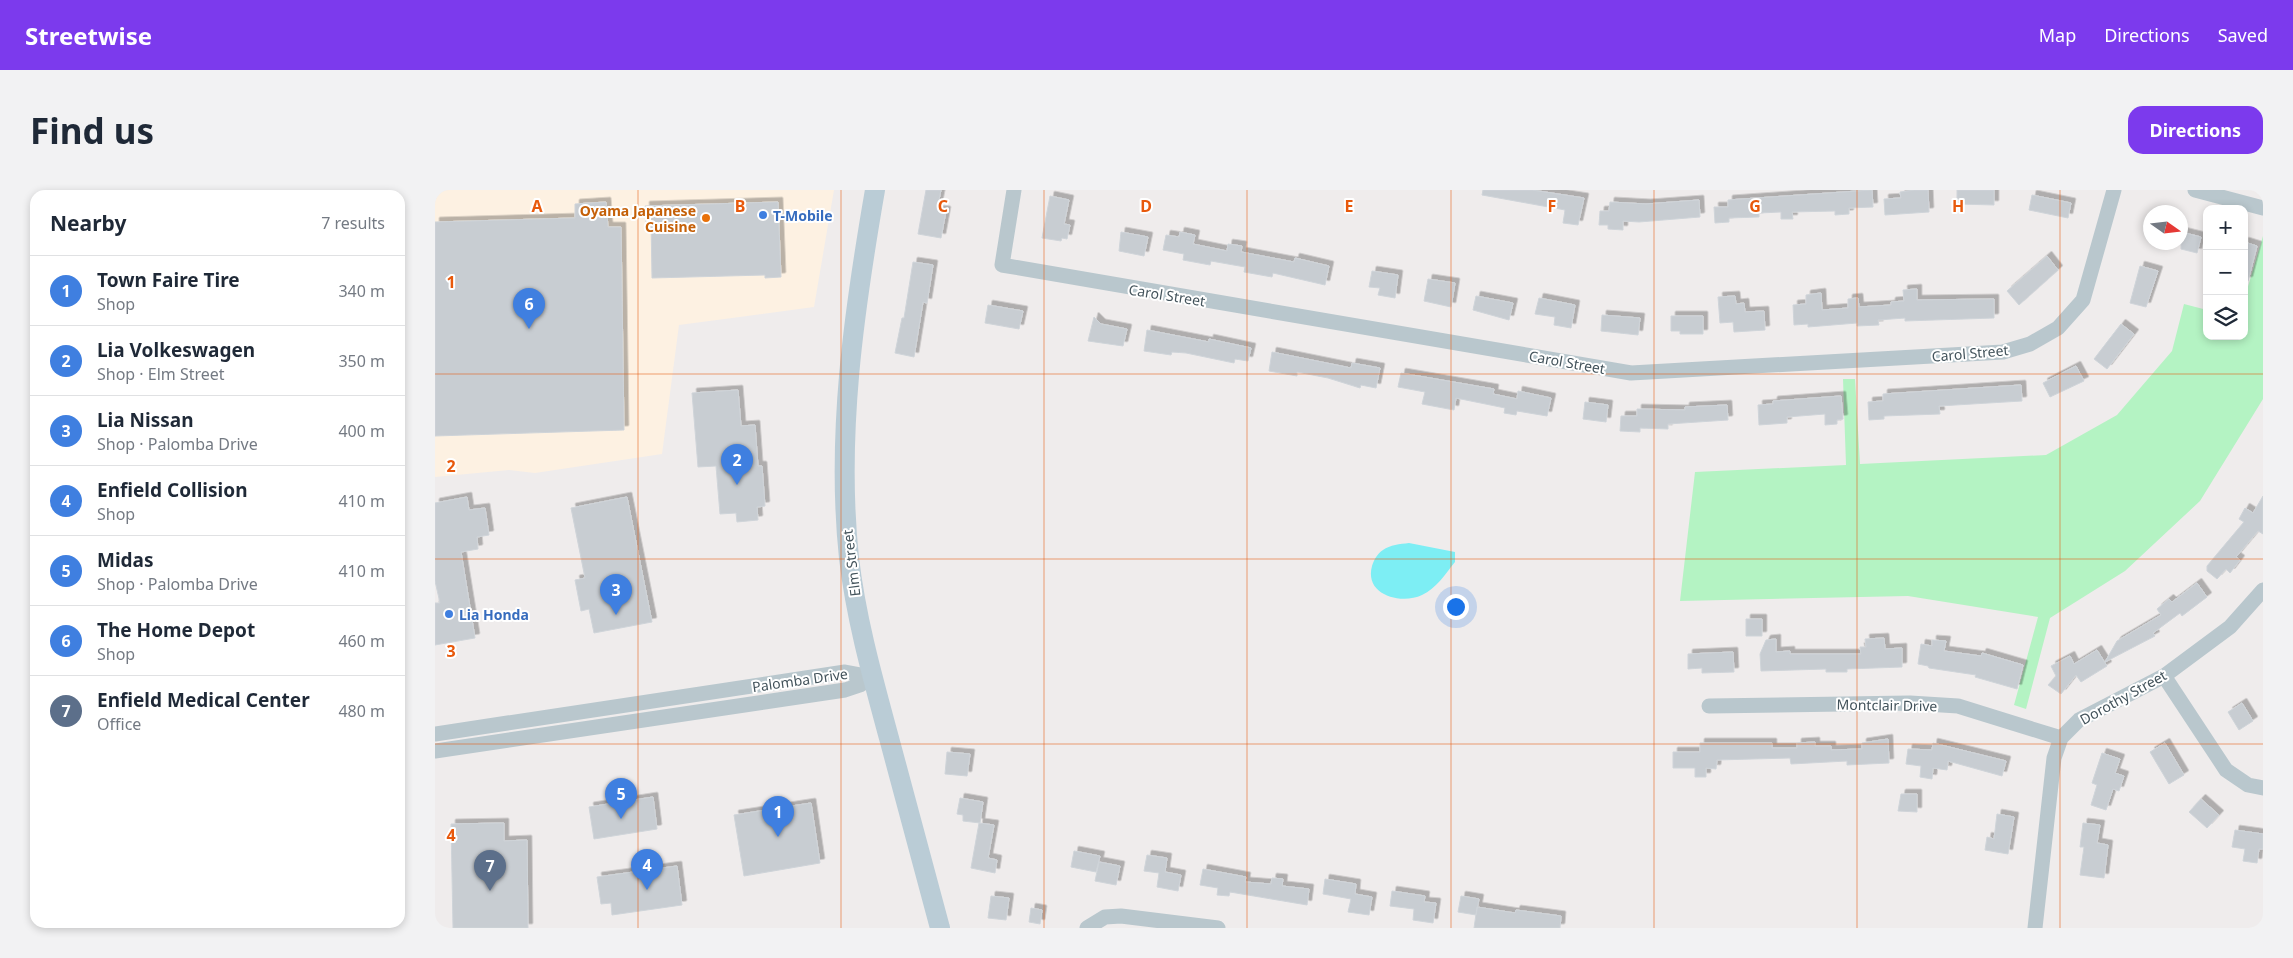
<!DOCTYPE html>
<meta charset="utf-8">
<style>
:root{--surface:#fff;--page:#f2f2f3;--text:#1f2937;--muted:#747a83;--line:#e0e1e3;--accent:#7c3aed}
body{margin:0;font-family:"Noto Sans",sans-serif;background:var(--page);color:var(--text)}
.controls{position:absolute;right:15px;top:15px;display:grid;overflow:hidden;border-radius:10px;box-shadow:0 2px 8px #0003}
.controls button{width:45px;height:45px;display:grid;place-items:center;padding:0;border:0;border-bottom:1px solid var(--line);background:var(--surface);color:var(--text);font:25px sans-serif}
.compass{position:absolute;left:1708px;top:15px;width:45px;height:45px;border-radius:50%;background:var(--surface);box-shadow:0 2px 8px #0003;rotate:104deg}
.you{position:absolute;left:1020px;top:416px;width:18px;height:18px;margin:-12px;border:4px solid #fff;border-radius:50%;background:#1a73e8;box-shadow:0 0 0 8px #1a73e833}
.badge{display:grid;place-items:center;width:32px;height:32px;border-radius:50%;background:var(--accent);color:#fff;font-size:16px;font-weight:700}
.pin{position:absolute;translate:-50% -41px;filter:drop-shadow(0 1px 2px #0008)}
.pin::after{content:'';position:absolute;top:26px;width:18px;height:15px;background:inherit;clip-path:polygon(0 0,100% 0,50% 100%)}
.list{margin:0;padding:0;list-style:none}
h2{display:flex;justify-content:space-between;align-items:center;height:65px;margin:0;padding:0 20px;font-size:21px}
h2 small{font-size:16px;font-weight:400;color:var(--muted)}
.list li{display:grid;grid-template-columns:32px 1fr auto;gap:15px;align-items:center;box-sizing:border-box;height:70px;padding:0 20px;border-top:1px solid var(--line)}
.list b{display:block;font-size:19px;white-space:nowrap}
.list p{margin:0;font-size:16px;white-space:nowrap;color:var(--muted)}
.list em{font-size:16px;font-style:normal;color:var(--muted)}
.icon{flex:none;width:28px;height:28px;fill:none;stroke:currentColor;stroke-width:2;stroke-linecap:round;stroke-linejoin:round}
.map{position:relative;flex:none;width:1828px;height:738px;overflow:hidden;border-radius:15px}
header{display:flex;align-items:center;gap:30px;box-sizing:border-box;height:70px;padding:0 25px;background:var(--accent);color:#fff}
header strong{font-size:24px}
nav{display:flex;gap:28px;margin-inline-start:auto;font-size:18px}
.intro{display:flex;align-items:center;justify-content:space-between;box-sizing:border-box;height:120px;padding:0 30px}
h1{margin:0;font-size:35px}
.button{padding:12px 22px;border-radius:15px;background:var(--accent);color:#fff;font-size:18px;font-weight:700}
main{display:flex;gap:30px;padding:0 30px}
aside{flex:1;background:var(--surface);border-radius:15px;box-shadow:0 2px 8px #0003}
.map>svg:first-child{display:block}
</style>
<header>
<strong>Streetwise</strong>
<nav><a>Map</a><a>Directions</a><a>Saved</a></nav>
</header>
<div class="intro"><h1>Find us</h1><a class="button">Directions</a></div>
<main>
<aside>
<h2>Nearby<small>7 results</small></h2>
<ul class="list">
<li><span class="badge" style="background:#3f7fe0">1</span><div><b>Town Faire Tire</b><p>Shop</p></div><em>340 m</em></li>
<li><span class="badge" style="background:#3f7fe0">2</span><div><b>Lia Volkeswagen</b><p>Shop · Elm Street</p></div><em>350 m</em></li>
<li><span class="badge" style="background:#3f7fe0">3</span><div><b>Lia Nissan</b><p>Shop · Palomba Drive</p></div><em>400 m</em></li>
<li><span class="badge" style="background:#3f7fe0">4</span><div><b>Enfield Collision</b><p>Shop</p></div><em>410 m</em></li>
<li><span class="badge" style="background:#3f7fe0">5</span><div><b>Midas</b><p>Shop · Palomba Drive</p></div><em>410 m</em></li>
<li><span class="badge" style="background:#3f7fe0">6</span><div><b>The Home Depot</b><p>Shop</p></div><em>460 m</em></li>
<li><span class="badge" style="background:#5c6f8a">7</span><div><b>Enfield Medical Center</b><p>Office</p></div><em>480 m</em></li>
</ul>
</aside>
<div class="map">
<svg width="1828" height="738" viewBox="0 0 1828 738">
<defs>
<filter id="shadow"><feDropShadow dx="4.5" dy="-4.5" stdDeviation="0" flood-color="#0004"/></filter>
</defs>
<rect width="100%" height="100%" fill="#efecec"/>
<path fill="#fdf1e2" d="M 0,0 L 399,0 L 379,117 L 244,135 L 227,264 L 100,283 L 74,280 L 0,287 Z"/>
<path fill="#b4f3c3" d="M 1828,46 L 1828,209 L 1765,311 L 1690,381 L 1615,428 L 1591,519 L 1579,515 L 1603,427 L 1473,406 L 1245,411 L 1260,282 L 1411,275 L 1408,189 L 1420,189 L 1425,274 L 1611,265 L 1682,225 L 1737,161 L 1749,114 L 1772,120 L 1772,146 L 1809,146 L 1809,110 Z"/>
<path fill="#7deef4" d="M 974,353 L 1020,362 L 1020,372 C 1011,383 1001,399 987,405 C 966,415 929,405 937,376 C 939,370 942,364 948,360 C 955,355 965,354 974,353 Z"/>
<path fill="#c8cdd2" stroke="#cfd4d9" filter="url(#shadow)" d="M 491,0 L 506,0 L 502,20 L 511,21 L 506,48 L 483,44 Z
M 1048,0 L 1097,0 L 1149,8 L 1143,35 L 1128,33 L 1130,20 L 1047,5 Z
M 1437,0 L 1438,17 L 1414,18 L 1414,24 L 1400,25 L 1400,21 L 1357,22 L 1358,29 L 1346,29 L 1346,22 L 1324,23 L 1324,27 L 1294,28 L 1294,32 L 1280,33 L 1279,17 L 1293,17 L 1293,10 Z
M 1480,0 L 1493,0 L 1494,22 L 1450,25 L 1449,9 L 1466,8 L 1465,2 Z
M 1522,0 L 1559,0 L 1559,15 L 1522,14 Z
M 1597,5 L 1636,13 L 1633,28 L 1594,20 Z
M 615,6 L 634,10 L 629,34 L 635,35 L 632,49 L 627,48 L 626,51 L 607,48 Z
M 1264,10 L 1265,27 L 1204,32 L 1188,31 L 1188,40 L 1173,39 L 1173,35 L 1164,35 L 1165,21 L 1174,21 L 1175,12 L 1211,14 Z
M 171,12 L 173,37 L 186,37 L 189,240 L 0,246 L 0,32 L 140,28 L 140,14 Z
M 343,12 L 346,87 L 330,88 L 330,85 L 217,88 L 216,31 L 211,32 L 210,16 Z
M 686,42 L 713,47 L 709,66 L 684,61 Z
M 745,42 L 760,45 L 758,54 L 792,61 L 793,54 L 807,56 L 806,62 L 859,72 L 860,68 L 894,76 L 890,95 L 838,83 L 837,87 L 809,82 L 810,77 L 776,71 L 775,75 L 748,70 L 749,64 L 728,60 L 731,45 L 744,47 Z
M 1746,42 L 1766,47 L 1762,63 L 1746,59 Z
M 1809,52 L 1822,56 L 1813,91 L 1809,91 Z
M 1612,66 L 1623,80 L 1584,115 L 1572,101 Z
M 478,72 L 498,75 L 492,113 L 488,112 L 479,167 L 460,163 L 467,128 L 469,128 Z
M 1705,76 L 1723,81 L 1711,117 L 1695,113 Z
M 937,81 L 963,85 L 960,108 L 943,105 L 945,98 L 934,97 Z
M 993,89 L 1020,93 L 1016,117 L 989,111 Z
M 1482,99 L 1482,110 L 1559,109 L 1559,128 L 1470,131 L 1470,128 L 1443,130 L 1444,135 L 1422,136 L 1422,133 L 1373,137 L 1373,134 L 1359,135 L 1358,115 L 1371,114 L 1371,105 L 1386,103 L 1387,120 L 1413,118 L 1413,109 L 1423,108 L 1424,117 L 1456,115 L 1456,112 L 1469,111 L 1468,100 Z
M 1041,106 L 1078,113 L 1074,130 L 1038,120 Z
M 1300,106 L 1301,114 L 1309,113 L 1310,122 L 1329,121 L 1330,140 L 1299,142 L 1298,132 L 1285,133 L 1283,107 Z
M 1104,108 L 1140,115 L 1136,138 L 1119,135 L 1120,127 L 1100,124 Z
M 553,115 L 588,121 L 584,139 L 550,133 Z
M 1167,125 L 1205,128 L 1203,145 L 1166,141 Z
M 1236,126 L 1268,126 L 1268,144 L 1245,144 L 1245,141 L 1236,141 Z
M 659,127 L 666,134 L 692,139 L 688,156 L 653,151 Z
M 1686,134 L 1699,144 L 1672,179 L 1659,169 Z
M 712,140 L 774,152 L 774,149 L 816,158 L 813,171 L 800,169 L 799,173 L 751,163 L 737,162 L 736,165 L 709,161 Z
M 837,162 L 916,178 L 917,173 L 945,178 L 941,198 L 926,195 L 925,198 L 893,188 L 862,182 L 862,186 L 834,181 Z
M 1641,176 L 1649,191 L 1615,207 L 1608,193 Z
M 966,183 L 1059,199 L 1058,204 L 1082,209 L 1083,201 L 1116,208 L 1112,226 L 1082,221 L 1081,225 L 1069,223 L 1070,218 L 1021,208 L 1019,220 L 987,214 L 990,202 L 963,197 Z
M 1586,195 L 1587,211 L 1504,216 L 1505,224 L 1449,226 L 1449,229 L 1434,230 L 1433,212 L 1448,211 L 1448,204 Z
M 303,200 L 306,236 L 320,235 L 323,276 L 327,276 L 330,316 L 322,317 L 323,330 L 302,332 L 301,323 L 285,324 L 281,276 L 263,277 L 257,203 Z
M 1406,206 L 1408,229 L 1402,230 L 1402,234 L 1390,235 L 1390,224 L 1352,227 L 1352,233 L 1324,235 L 1323,215 L 1338,214 L 1338,211 Z
M 1150,212 L 1173,215 L 1171,232 L 1148,229 Z
M 1292,215 L 1293,230 L 1233,234 L 1233,239 L 1205,238 L 1205,242 L 1185,241 L 1186,226 L 1202,226 L 1202,219 L 1250,220 L 1250,217 Z
M 1828,306 L 1828,344 L 1823,341 L 1801,367 L 1805,370 L 1795,383 L 1791,379 L 1782,389 L 1772,381 L 1772,376 L 1809,332 L 1804,329 L 1810,318 L 1818,323 Z
M 32,307 L 34,320 L 50,318 L 54,345 L 42,347 L 43,359 L 26,362 L 40,448 L 0,455 L 0,413 L 5,413 L 0,391 L 0,313 Z
M 192,307 L 217,432 L 159,443 L 154,419 L 146,421 L 140,390 L 150,388 L 136,318 Z
M 1762,393 L 1772,407 L 1747,426 L 1745,423 L 1718,443 L 1720,446 L 1670,472 L 1682,451 L 1726,425 L 1722,419 L 1734,409 L 1737,412 Z
M 1311,429 L 1327,429 L 1327,446 L 1311,446 Z
M 1449,448 L 1450,459 L 1467,458 L 1467,477 L 1412,479 L 1412,482 L 1391,482 L 1391,479 L 1326,481 L 1325,464 L 1331,450 L 1341,449 L 1341,462 L 1355,461 L 1355,464 L 1426,464 L 1425,457 L 1431,457 L 1430,449 Z
M 1497,450 L 1511,451 L 1509,461 L 1546,466 L 1547,463 L 1588,475 L 1582,499 L 1540,487 L 1541,485 L 1494,478 L 1493,476 L 1483,474 L 1486,454 L 1497,456 Z
M 1662,460 L 1672,476 L 1646,492 L 1641,485 L 1626,504 L 1613,495 L 1621,486 L 1616,476 L 1635,466 L 1639,474 Z
M 1298,462 L 1299,482 L 1267,483 L 1267,478 L 1253,479 L 1253,464 Z
M 1807,513 L 1818,531 L 1804,540 L 1793,522 Z
M 1453,549 L 1454,573 L 1412,575 L 1412,571 L 1356,574 L 1355,568 L 1282,570 L 1281,579 L 1271,578 L 1271,587 L 1260,587 L 1260,578 L 1238,578 L 1238,562 L 1265,562 L 1265,553 L 1337,553 L 1337,558 L 1362,558 L 1362,553 L 1380,552 L 1380,556 L 1396,556 L 1396,560 L 1427,559 L 1427,553 Z
M 1498,553 L 1571,571 L 1567,586 L 1513,571 L 1512,580 L 1498,578 L 1497,589 L 1485,587 L 1486,576 L 1471,574 L 1473,559 L 1497,560 Z
M 1730,553 L 1749,585 L 1734,594 L 1715,562 Z
M 512,562 L 535,564 L 532,586 L 510,584 Z
M 1667,563 L 1685,569 L 1680,583 L 1689,586 L 1684,601 L 1678,599 L 1671,620 L 1656,615 L 1662,595 L 1657,593 Z
M 1466,604 L 1482,604 L 1482,622 L 1463,621 Z
M 218,607 L 222,639 L 159,649 L 154,617 Z
M 525,608 L 548,612 L 545,633 L 528,631 L 528,625 L 522,624 Z
M 1766,609 L 1784,625 L 1772,638 L 1754,622 Z
M 376,613 L 385,673 L 309,686 L 299,625 Z
M 1562,624 L 1579,627 L 1573,664 L 1550,660 L 1552,647 L 1559,649 Z
M 69,633 L 69,651 L 92,650 L 93,738 L 18,738 L 16,634 Z
M 544,633 L 559,635 L 553,668 L 562,670 L 560,683 L 536,678 Z
M 1648,633 L 1665,635 L 1662,653 L 1673,655 L 1669,688 L 1645,685 L 1649,657 L 1645,657 Z
M 1800,640 L 1828,644 L 1828,659 L 1824,659 L 1822,673 L 1808,671 L 1810,659 L 1797,657 Z
M 639,661 L 665,666 L 661,682 L 636,677 Z
M 712,665 L 732,668 L 730,682 L 746,685 L 743,701 L 722,697 L 724,683 L 709,681 Z
M 664,672 L 685,676 L 681,695 L 660,691 Z
M 242,676 L 247,715 L 177,725 L 176,713 L 166,714 L 162,687 Z
M 768,679 L 811,687 L 810,692 L 836,694 L 837,688 L 848,689 L 847,696 L 874,699 L 872,715 L 795,702 L 794,706 L 782,705 L 783,698 L 765,695 Z
M 890,689 L 921,694 L 920,704 L 937,707 L 934,725 L 913,722 L 916,709 L 888,704 Z
M 957,701 L 990,706 L 989,712 L 1001,713 L 998,733 L 978,730 L 979,719 L 955,716 Z
M 556,706 L 574,708 L 571,730 L 553,728 Z
M 1026,706 L 1044,709 L 1041,725 L 1023,722 Z
M 1042,717 L 1080,723 L 1081,720 L 1126,726 L 1125,738 L 1039,738 Z
M 596,718 L 607,720 L 605,734 L 594,732 Z"/>
<g fill="none" stroke-linecap="round" stroke-linejoin="round">
<path stroke="#b9c7cd" stroke-width="15" d="M 579,0 L 567,75 L 1196,183 L 1568,162 L 1595,154 L 1623,138 L 1648,110 L 1679,0
M 1760,0 L 1828,18
M 1729,486 L 1791,580 L 1813,595 L 1828,598
M 1274,516 L 1475,513 L 1523,516 L 1626,548
M 0,544 L 410,482 L 437,487
M 0,561 L 410,500 L 425,495 L 437,487
M 652,738 L 670,727 L 686,726 L 783,738
M 1600,738 L 1619,568 L 1626,548 L 1644,530 L 1729,486 L 1795,437 L 1828,400"/>
<path stroke="#baccd6" stroke-width="20" d="M 440,0 C 419,121 401,245 414,368 C 421,429 438,489 454,548 C 471,612 488,675 505,738"/>
</g>
<path fill="none" stroke="#e8590c" stroke-width="1" stroke-opacity="0.55" d="M 203,0 L 203,738M 406,0 L 406,738M 609,0 L 609,738M 812,0 L 812,738M 1016,0 L 1016,738M 1219,0 L 1219,738M 1422,0 L 1422,738M 1625,0 L 1625,738M 0,184 L 1828,184M 0,369 L 1828,369M 0,554 L 1828,554"/>
<g fill="#3f7fe0" stroke="#fff" stroke-width="2">
<circle cx="328" cy="25" r="5"/>
<circle cx="14" cy="424" r="5"/>
</g>
<circle fill="#e8710a" stroke="#fff" stroke-width="2" cx="271" cy="28" r="5"/>
<g text-anchor="middle" dominant-baseline="central" stroke-width="4" stroke-linejoin="round" paint-order="stroke">
<g font-size="14" font-weight="bold" fill="#c56008" stroke="#fff" text-anchor="end">
<text x="261" y="20">Oyama Japanese<tspan x="261" dy="16">Cuisine</tspan></text>
</g>
<g font-size="14" font-weight="bold" fill="#366cbe" stroke="#fff" text-anchor="start">
<text x="338" y="25">T-Mobile</text>
<text x="24" y="424">Lia Honda</text>
</g>
<g font-size="14" fill="#43535b" stroke="#fff">
<text transform="translate(732 105) rotate(9)">Carol Street</text>
<text transform="translate(1535 163) rotate(-5)">Carol Street</text>
<text transform="translate(1132 172) rotate(10)">Carol Street</text>
<text transform="translate(416 373) rotate(-97)">Elm Street</text>
<text transform="translate(365 490) rotate(-8)">Palomba Drive</text>
<text transform="translate(1688 507) rotate(-29)">Dorothy Street</text>
<text transform="translate(1452 515) rotate(1)">Montclair Drive</text>
</g>
</g>
<g font-size="16" text-anchor="middle" font-weight="bold" fill="#e8590c" stroke="#fff" stroke-width="4" stroke-linejoin="round" paint-order="stroke">
<text x="102" y="22">A</text>
<text x="305" y="22">B</text>
<text x="508" y="22">C</text>
<text x="711" y="22">D</text>
<text x="914" y="22">E</text>
<text x="1117" y="22">F</text>
<text x="1320" y="22">G</text>
<text x="1523" y="22">H</text>
<text x="16" y="98">1</text>
<text x="16" y="282">2</text>
<text x="16" y="467">3</text>
<text x="16" y="651">4</text>
</g>
</svg>
<div class="controls">
<button>+</button>
<button>−</button>
<button><svg class="icon" aria-label="layers" viewBox="0 0 24 24"><path d="M12 4l9 5-9 5-9-5zM3 14l9 5 9-5"/></svg></button>
</div>
<svg class="compass" viewBox="-18 -18 36 36"><path d="M0-13l5 13h-10z" fill="#e53935"/><path d="M0 13l5-13h-10z" fill="#747a83"/></svg>
<div class="you"></div>
<div class="pin badge" style="left:343px;top:647px;background:#3f7fe0">1</div>
<div class="pin badge" style="left:302px;top:295px;background:#3f7fe0">2</div>
<div class="pin badge" style="left:181px;top:425px;background:#3f7fe0">3</div>
<div class="pin badge" style="left:212px;top:700px;background:#3f7fe0">4</div>
<div class="pin badge" style="left:186px;top:629px;background:#3f7fe0">5</div>
<div class="pin badge" style="left:94px;top:139px;background:#3f7fe0">6</div>
<div class="pin badge" style="left:55px;top:701px;background:#5c6f8a">7</div>
</div>
</main>
